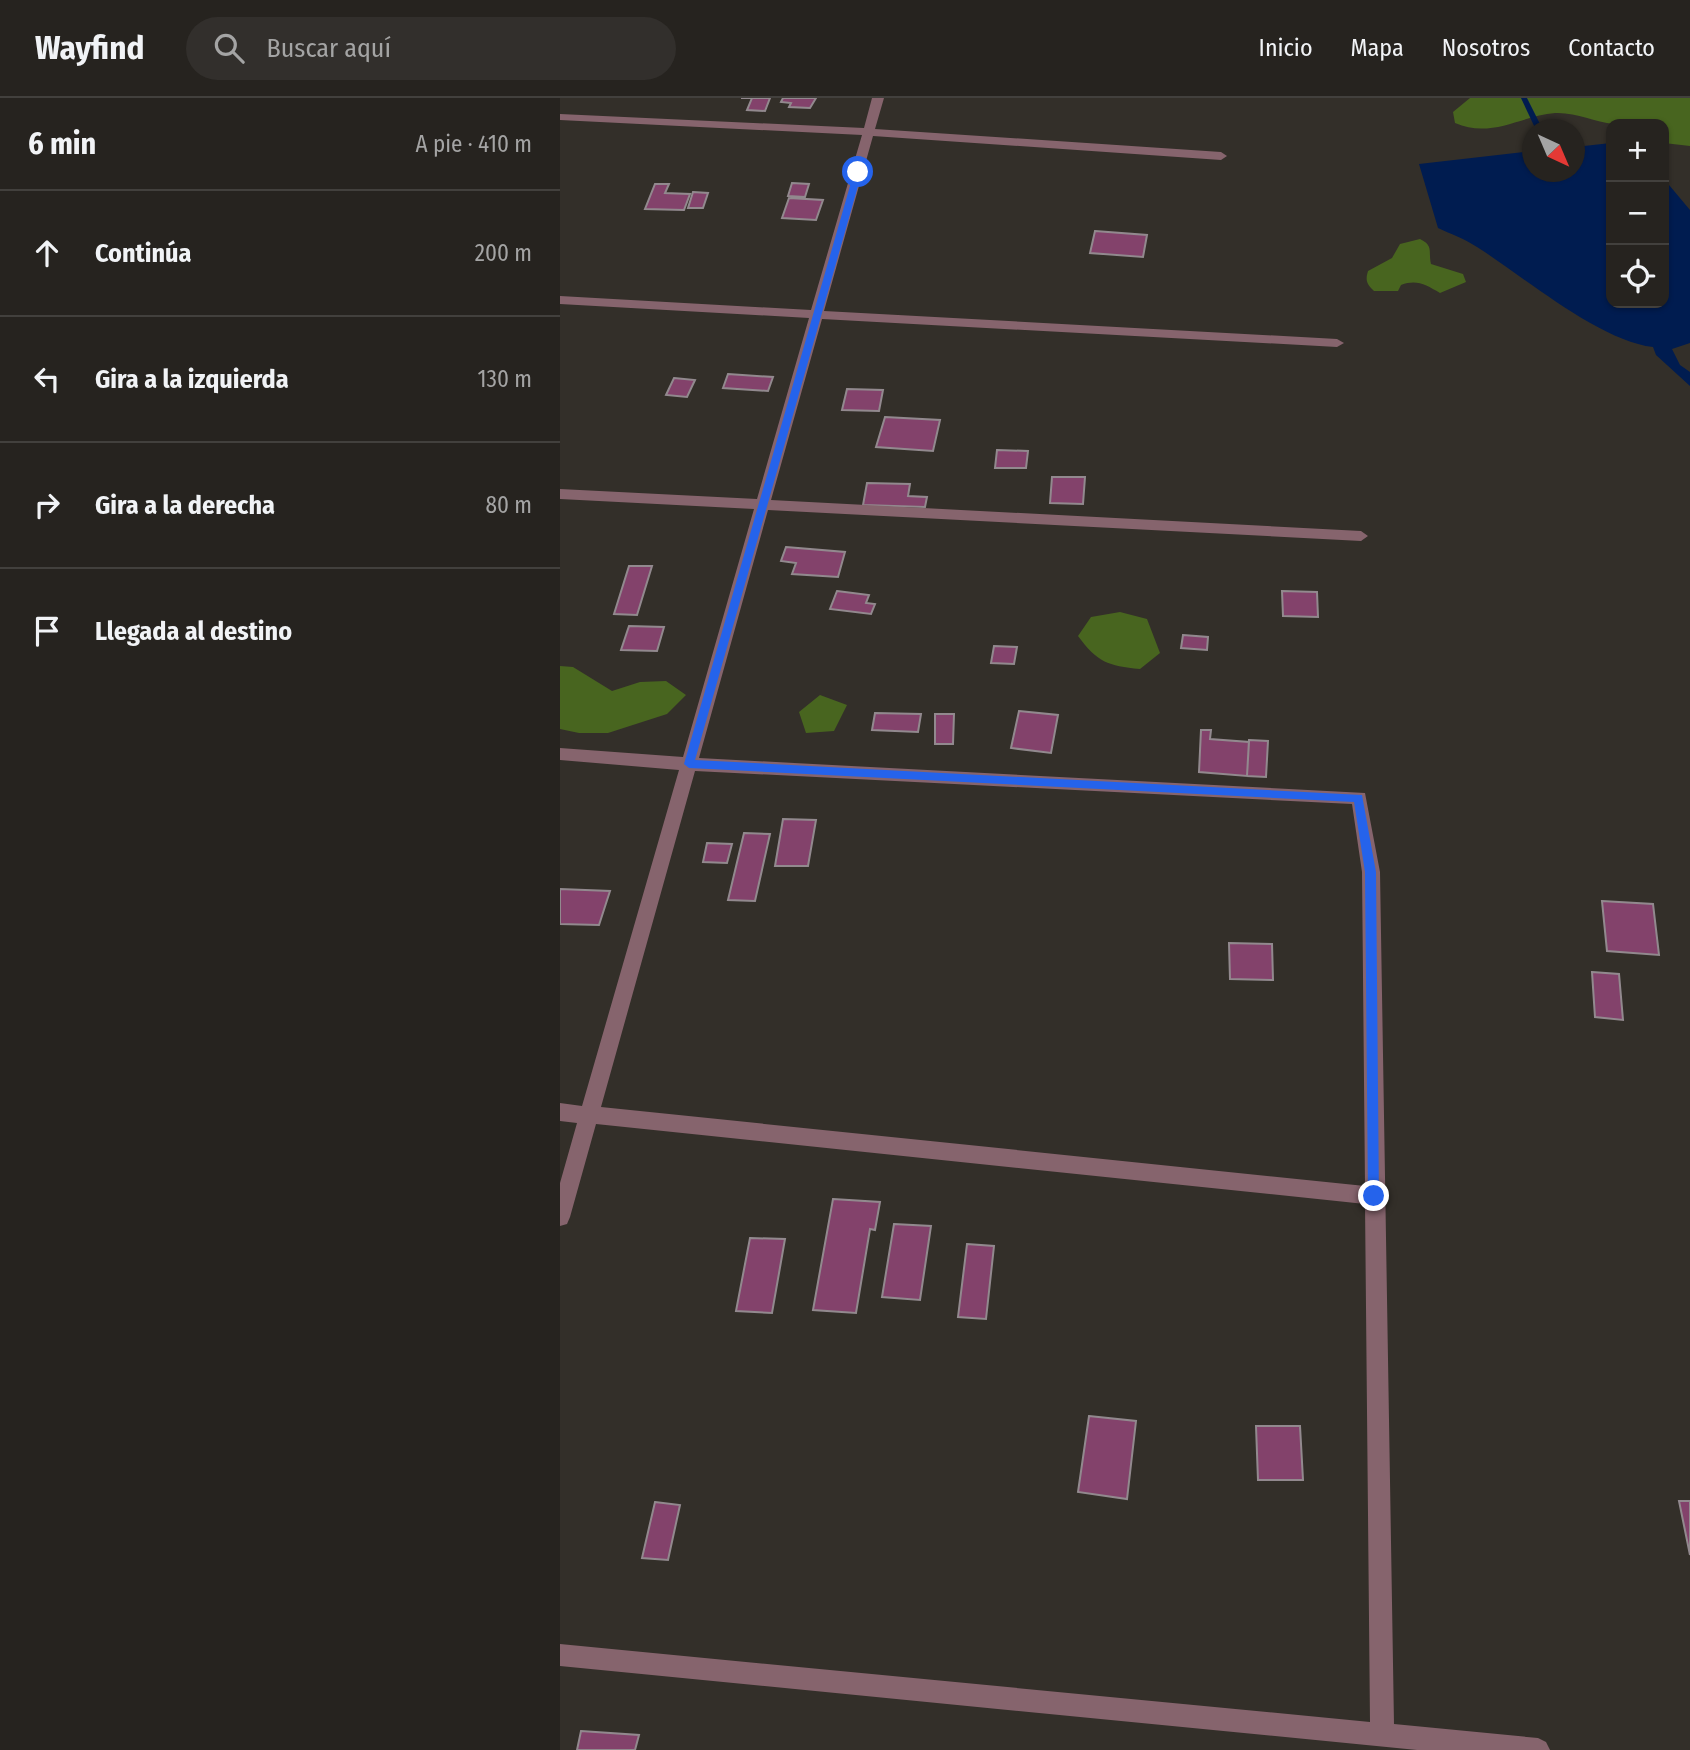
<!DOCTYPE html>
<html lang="es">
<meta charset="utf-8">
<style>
:root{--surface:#26231f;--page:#322f2c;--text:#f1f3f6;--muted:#a4a4a4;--line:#42403d}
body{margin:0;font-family:"Fira Sans Condensed",sans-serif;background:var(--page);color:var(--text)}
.controls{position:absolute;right:21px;top:21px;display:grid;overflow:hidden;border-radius:14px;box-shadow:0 2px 5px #0004}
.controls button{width:63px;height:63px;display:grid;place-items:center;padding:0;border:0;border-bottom:2px solid var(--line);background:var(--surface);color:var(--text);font:35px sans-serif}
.compass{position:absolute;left:962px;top:21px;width:63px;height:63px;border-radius:50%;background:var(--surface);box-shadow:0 2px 5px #0004;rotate:136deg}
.stop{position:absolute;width:21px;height:21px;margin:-16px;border:5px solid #2563eb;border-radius:50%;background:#fff}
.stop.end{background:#2563eb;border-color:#fff;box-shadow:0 2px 7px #0008}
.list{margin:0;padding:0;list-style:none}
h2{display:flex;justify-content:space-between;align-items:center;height:91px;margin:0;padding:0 28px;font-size:30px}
h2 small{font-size:23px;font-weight:400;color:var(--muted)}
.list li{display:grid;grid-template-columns:46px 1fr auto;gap:21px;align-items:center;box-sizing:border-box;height:126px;padding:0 28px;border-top:2px solid var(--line)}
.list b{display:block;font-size:26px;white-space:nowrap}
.list em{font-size:23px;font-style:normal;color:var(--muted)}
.icon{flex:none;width:38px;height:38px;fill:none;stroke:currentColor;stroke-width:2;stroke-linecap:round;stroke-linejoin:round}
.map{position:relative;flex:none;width:1130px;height:1652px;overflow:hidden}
header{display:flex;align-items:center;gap:42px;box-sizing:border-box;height:98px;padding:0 35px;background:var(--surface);border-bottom:2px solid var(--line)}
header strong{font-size:33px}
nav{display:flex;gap:38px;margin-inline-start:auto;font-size:24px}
.search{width:490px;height:63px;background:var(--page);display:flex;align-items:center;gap:18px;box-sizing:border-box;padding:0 24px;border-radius:38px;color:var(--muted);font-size:26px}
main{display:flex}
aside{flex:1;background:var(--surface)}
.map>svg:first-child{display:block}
</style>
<header>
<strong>Wayfind</strong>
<div class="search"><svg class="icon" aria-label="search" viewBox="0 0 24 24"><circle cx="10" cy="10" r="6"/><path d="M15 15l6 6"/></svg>Buscar aquí</div>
<nav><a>Inicio</a><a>Mapa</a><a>Nosotros</a><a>Contacto</a></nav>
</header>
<main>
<aside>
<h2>6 min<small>A pie · 410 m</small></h2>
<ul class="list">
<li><svg class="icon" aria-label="ahead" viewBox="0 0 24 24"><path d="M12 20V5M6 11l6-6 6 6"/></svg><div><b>Continúa</b></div><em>200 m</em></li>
<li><svg class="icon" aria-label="left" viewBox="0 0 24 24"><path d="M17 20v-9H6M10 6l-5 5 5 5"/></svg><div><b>Gira a la izquierda</b></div><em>130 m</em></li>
<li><svg class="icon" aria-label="right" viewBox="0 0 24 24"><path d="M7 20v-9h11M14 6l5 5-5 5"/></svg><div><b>Gira a la derecha</b></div><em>80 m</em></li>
<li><svg class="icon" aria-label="arrive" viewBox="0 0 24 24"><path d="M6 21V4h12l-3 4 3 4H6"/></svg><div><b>Llegada al destino</b></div></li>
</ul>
</aside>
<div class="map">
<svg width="1130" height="1652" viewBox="0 0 1130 1652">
<rect width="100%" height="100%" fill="#332f29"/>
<path fill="#48651f" d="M 910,0 L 1130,0 L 1130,48 L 1104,45 L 1104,26 C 1088,26 1071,28 1054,26 C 1034,24 1016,14 995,15 C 960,18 931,41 895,25 L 893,14 Z
M 860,141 C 874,148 868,153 871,166 L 903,176 L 906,184 L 880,195 C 866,187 857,181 841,187 L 838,193 L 814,193 C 807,186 805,183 808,173 L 832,160 L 840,146 Z
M 560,514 L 587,521 L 600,555 L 580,571 C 548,568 537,564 518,538 L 531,519 Z
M 0,568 L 13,569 L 52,593 L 80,584 L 106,583 L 126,597 L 107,616 L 48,635 L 19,635 L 0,631 Z
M 260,597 L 287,607 L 274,633 L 246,635 L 239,614 Z"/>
<path fill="#001c50" d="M 1051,45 L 1051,205 L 1104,205 L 1104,81 L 1130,112 L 1130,245 L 1112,251 L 1120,267 L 1130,274 L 1130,288 L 1096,257 L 1093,249 C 1039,243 963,178 917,149 C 905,141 891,136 878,130 L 859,66 L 972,53 L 972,74 L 1014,74 L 1015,49 Z"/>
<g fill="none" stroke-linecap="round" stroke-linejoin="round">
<path fill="#001c50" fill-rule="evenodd" d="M 961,0 L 967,0 L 983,32 L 976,32 Z"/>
</g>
<path fill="#83426b" stroke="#92898e" stroke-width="2" d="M 181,0 L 210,0 L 205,13 L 187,12 L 192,0 Z
M 223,0 L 256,0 L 250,10 L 229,9 L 231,5 L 221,4 Z
M 232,85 L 249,86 L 245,99 L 228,98 Z
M 95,86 L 109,86 L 105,95 L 130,96 L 124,112 L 85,111 Z
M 133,94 L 148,95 L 143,110 L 128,110 Z
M 229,100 L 263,102 L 256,122 L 222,120 Z
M 535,133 L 587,137 L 583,159 L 530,155 Z
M 168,276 L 213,279 L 208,293 L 163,290 Z
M 114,280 L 135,282 L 127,299 L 106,297 Z
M 287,291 L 323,292 L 319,313 L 282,312 Z
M 325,319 L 380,322 L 373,353 L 316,349 Z
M 437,352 L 468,353 L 466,370 L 435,370 Z
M 492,379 L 525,379 L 523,406 L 490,405 Z
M 307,385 L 350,386 L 348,398 L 367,399 L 365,409 L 303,407 Z
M 226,449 L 285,454 L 278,479 L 232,476 L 236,465 L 221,463 Z
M 69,468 L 92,468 L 77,517 L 54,516 Z
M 277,493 L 309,497 L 306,505 L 315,506 L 311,516 L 270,511 Z
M 722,493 L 757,494 L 758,519 L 723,518 Z
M 69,528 L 104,529 L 97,553 L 61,552 Z
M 623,537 L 648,539 L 647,552 L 621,550 Z
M 434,548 L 457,549 L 454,566 L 431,565 Z
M 459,613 L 498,617 L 491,655 L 451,650 Z
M 315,615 L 361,616 L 358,634 L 312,632 Z
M 375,616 L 394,616 L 393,646 L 375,646 Z
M 641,632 L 651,632 L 650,641 L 689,644 L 687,678 L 639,674 Z
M 689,642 L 708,643 L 706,679 L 687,678 Z
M 223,721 L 256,722 L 248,768 L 215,768 Z
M 184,735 L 210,736 L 195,803 L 168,802 Z
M 147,745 L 172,746 L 167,765 L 143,764 Z
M 0,791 L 50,793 L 39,827 L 0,826 Z
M 1042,803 L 1093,806 L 1099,857 L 1047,853 Z
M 669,845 L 712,846 L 713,882 L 670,881 Z
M 1032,874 L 1059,876 L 1063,922 L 1035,919 Z
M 273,1101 L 320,1104 L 315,1132 L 310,1131 L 296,1215 L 253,1212 Z
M 334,1126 L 371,1128 L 360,1202 L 322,1199 Z
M 190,1140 L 225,1141 L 212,1215 L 176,1213 Z
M 407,1146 L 434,1148 L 426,1221 L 398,1219 Z
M 529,1318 L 576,1323 L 567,1401 L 518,1394 Z
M 696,1328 L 740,1328 L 743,1382 L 698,1382 Z
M 1119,1403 L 1130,1403 L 1130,1457 Z
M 95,1404 L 120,1407 L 108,1462 L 82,1460 Z
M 21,1633 L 79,1637 L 75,1652 L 17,1652 Z"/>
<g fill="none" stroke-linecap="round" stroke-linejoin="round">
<path fill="#86646d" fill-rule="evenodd" d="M 312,0 L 324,0 L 315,31 L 661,54 L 667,58 L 661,62 L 313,38 L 264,213 L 777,241 L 784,245 L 777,249 L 262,221 L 211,402 L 801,433 L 808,438 L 801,443 L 208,412 L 139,660 L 805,695 L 820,774 L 834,1626 L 978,1640 L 986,1644 L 990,1652 L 857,1652 L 0,1568 L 0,1546 L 810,1624 L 805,1106 L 36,1026 L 10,1119 L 7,1126 L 0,1128 L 0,1085 L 17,1025 L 0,1023 L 0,1005 L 22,1008 L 119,672 L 0,662 L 0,650 L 123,659 L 194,411 L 0,401 L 0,391 L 197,401 L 249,220 L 0,206 L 0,198 L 251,212 L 302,37 L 0,22 L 0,16 L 304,30 ZM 135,673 L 792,706 L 802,774 L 805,1088 L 41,1009 Z"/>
</g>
<path fill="#2563eb" d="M 298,72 L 302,74 L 135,662 L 802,697 L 816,774 L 819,1102 L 810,1102 L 808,1098 L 805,774 L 794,704 L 129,670 L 124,666 L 294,74 Z"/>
</svg>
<div class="controls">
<button>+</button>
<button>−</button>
<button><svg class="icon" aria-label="locate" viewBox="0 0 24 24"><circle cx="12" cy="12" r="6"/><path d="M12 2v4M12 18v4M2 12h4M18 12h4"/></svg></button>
</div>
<svg class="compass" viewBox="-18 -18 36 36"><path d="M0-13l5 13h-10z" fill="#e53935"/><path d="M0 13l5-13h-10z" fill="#a4a4a4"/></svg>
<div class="stop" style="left:298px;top:74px"></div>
<div class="stop end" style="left:814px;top:1098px"></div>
</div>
</main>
